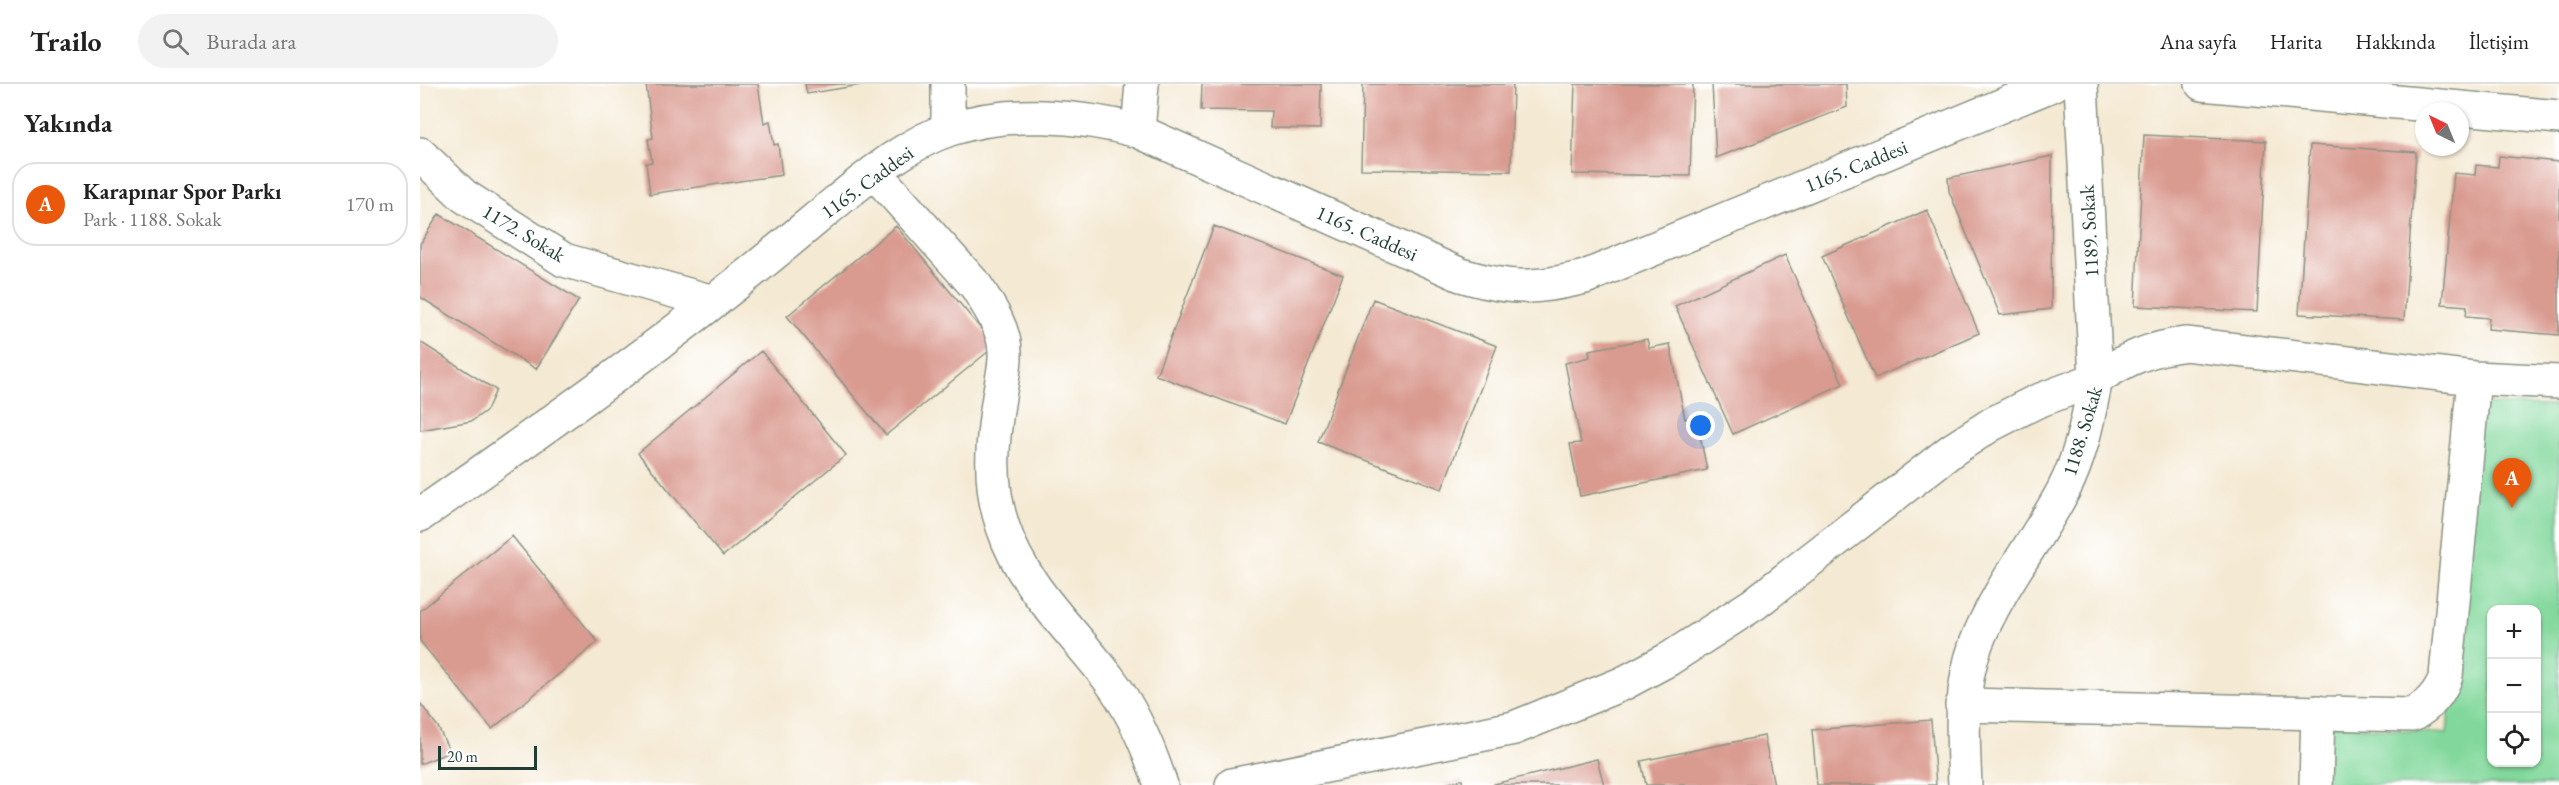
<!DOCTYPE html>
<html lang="tr">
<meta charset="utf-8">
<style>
:root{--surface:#fff;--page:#f2f2f2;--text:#222;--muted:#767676;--line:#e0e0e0;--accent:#ea580c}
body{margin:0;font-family:"EB Garamond",serif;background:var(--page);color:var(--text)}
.controls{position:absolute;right:18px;bottom:18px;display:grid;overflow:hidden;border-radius:12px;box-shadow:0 2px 4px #0004}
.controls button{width:54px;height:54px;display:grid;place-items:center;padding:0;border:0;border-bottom:2px solid var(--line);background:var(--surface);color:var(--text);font:30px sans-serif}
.compass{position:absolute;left:1995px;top:18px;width:54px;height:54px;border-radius:50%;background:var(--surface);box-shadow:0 2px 4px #0004;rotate:317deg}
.scale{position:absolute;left:18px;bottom:15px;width:99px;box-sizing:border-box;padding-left:6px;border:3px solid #1f3d34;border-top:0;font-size:16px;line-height:21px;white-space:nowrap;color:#1f3d34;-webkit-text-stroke:4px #fff;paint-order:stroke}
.you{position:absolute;left:1281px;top:342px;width:21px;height:21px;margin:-15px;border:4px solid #fff;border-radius:50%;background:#1a73e8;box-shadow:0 0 0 9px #1a73e833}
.badge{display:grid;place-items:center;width:39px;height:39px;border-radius:50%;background:var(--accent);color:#fff;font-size:20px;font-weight:700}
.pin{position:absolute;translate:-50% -50px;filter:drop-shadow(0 2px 3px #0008)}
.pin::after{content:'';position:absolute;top:32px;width:21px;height:18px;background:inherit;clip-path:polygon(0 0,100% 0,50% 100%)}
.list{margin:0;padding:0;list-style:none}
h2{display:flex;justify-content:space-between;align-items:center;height:78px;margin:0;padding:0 24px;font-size:26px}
h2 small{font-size:20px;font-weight:400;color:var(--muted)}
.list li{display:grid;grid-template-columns:39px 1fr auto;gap:18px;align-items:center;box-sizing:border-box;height:84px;margin:0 12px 12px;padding:0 12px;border:2px solid var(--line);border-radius:24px}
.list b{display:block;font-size:22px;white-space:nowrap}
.list p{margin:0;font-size:20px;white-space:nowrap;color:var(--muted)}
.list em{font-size:20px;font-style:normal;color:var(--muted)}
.icon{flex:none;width:33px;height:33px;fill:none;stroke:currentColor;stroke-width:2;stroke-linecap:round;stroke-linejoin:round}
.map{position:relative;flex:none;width:2139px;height:701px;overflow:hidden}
header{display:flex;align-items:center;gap:36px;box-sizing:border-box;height:84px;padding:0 30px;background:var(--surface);border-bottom:2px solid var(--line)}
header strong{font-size:28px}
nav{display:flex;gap:33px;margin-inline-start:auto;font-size:21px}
.search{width:420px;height:54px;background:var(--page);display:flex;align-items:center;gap:15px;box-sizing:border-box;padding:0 21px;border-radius:33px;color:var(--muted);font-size:22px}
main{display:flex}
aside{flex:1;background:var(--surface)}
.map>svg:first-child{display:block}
</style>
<header>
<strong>Trailo</strong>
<div class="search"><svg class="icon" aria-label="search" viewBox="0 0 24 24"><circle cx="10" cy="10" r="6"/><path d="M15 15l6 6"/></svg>Burada ara</div>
<nav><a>Ana sayfa</a><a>Harita</a><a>Hakkında</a><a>İletişim</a></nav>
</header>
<main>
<aside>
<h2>Yakında<small></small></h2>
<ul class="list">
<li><span class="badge">A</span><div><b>Karapınar Spor Parkı</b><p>Park · 1188. Sokak</p></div><em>170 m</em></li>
</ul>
</aside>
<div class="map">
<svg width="2139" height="701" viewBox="0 0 2139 701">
<rect width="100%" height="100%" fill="#fff"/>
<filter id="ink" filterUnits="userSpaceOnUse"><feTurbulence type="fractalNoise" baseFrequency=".0167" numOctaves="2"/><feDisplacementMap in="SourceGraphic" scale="12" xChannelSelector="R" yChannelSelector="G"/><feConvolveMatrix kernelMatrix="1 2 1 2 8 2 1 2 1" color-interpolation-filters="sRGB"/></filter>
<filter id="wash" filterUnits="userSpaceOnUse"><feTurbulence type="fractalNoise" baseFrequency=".008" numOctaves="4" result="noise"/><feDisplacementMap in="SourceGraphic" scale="24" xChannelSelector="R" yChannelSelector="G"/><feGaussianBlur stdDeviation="1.35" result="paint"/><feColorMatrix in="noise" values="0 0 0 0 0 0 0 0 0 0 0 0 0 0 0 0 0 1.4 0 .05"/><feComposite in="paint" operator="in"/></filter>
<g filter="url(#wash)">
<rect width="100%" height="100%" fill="#f4e9d3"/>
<path fill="#82d89c" stroke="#508a68" stroke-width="1.5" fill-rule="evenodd" d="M 2053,320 L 2139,322 L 2139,701 L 1906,701 L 1909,640 L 2027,650 ZM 2072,526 L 2116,526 L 2116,678 L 2072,678 Z"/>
<g id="blocks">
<path fill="#d99a8f" d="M 226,0 L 338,0 L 344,39 L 350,37 L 354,61 L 358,60 L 362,91 L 230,110 L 226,79 L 232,78 L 228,55 L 233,54 Z
M 385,0 L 440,0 L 440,1 L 387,10 Z
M 782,0 L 901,0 L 900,45 L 850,44 L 851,27 L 781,26 Z
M 943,0 L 1093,0 L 1091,87 L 941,85 Z
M 1155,0 L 1273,0 L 1270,92 L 1152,90 Z
M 1292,0 L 1426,0 L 1427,23 L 1296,74 Z
M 1724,51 L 1846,57 L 1837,228 L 1715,222 Z
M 1890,61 L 1996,68 L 1984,236 L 1879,230 Z
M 1632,72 L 1631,225 L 1580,231 L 1529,107 L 1528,94 Z
M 2079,72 L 2139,78 L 2139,251 L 2068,245 L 2069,234 L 2046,232 L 2047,222 L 2022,220 L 2034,89 L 2055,91 L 2056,81 L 2078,83 Z
M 1507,126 L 1559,249 L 1455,294 L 1402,172 Z
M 19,130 L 159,216 L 116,285 L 0,213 L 0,160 Z
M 476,142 L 575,262 L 466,351 L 367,232 Z
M 794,142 L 923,191 L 865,340 L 736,291 Z
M 1365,171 L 1423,300 L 1313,350 L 1255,222 Z
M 953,215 L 1077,262 L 1022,405 L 898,358 Z
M 1227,255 L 1229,264 L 1250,260 L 1265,335 L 1276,332 L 1287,386 L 1160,412 L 1150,360 L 1161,359 L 1145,279 L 1170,273 L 1169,266 Z
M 0,258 L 76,306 L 67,326 L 52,337 L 0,346 Z
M 341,267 L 426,371 L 303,472 L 218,369 Z
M 92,452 L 178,558 L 72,645 L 0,557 L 0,527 Z
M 0,619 L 18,643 L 30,668 L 0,680 Z
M 1511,636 L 1516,701 L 1397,701 L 1392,646 Z
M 1344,652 L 1354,701 L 1226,701 L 1221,677 Z
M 1177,675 L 1184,701 L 1074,701 L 1074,700 Z
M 1042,696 L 1043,701 L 1024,701 L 1024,700 Z"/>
</g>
</g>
<g filter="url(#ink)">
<use href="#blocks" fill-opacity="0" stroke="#8a9384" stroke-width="1.5"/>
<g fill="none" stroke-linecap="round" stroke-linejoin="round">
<defs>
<path id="minor" d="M 528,0 L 528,45
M 1782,0 L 2139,33
M 718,47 L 722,0
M 0,70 L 44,112 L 144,176 L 293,218
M 454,88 L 556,202 C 568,221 585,245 585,268 C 586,282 581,299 579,313 C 572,357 568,400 583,443 C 602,502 653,547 689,595 C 713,627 729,664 741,701
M 0,431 C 99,362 198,292 293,218 C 335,186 375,152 416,118 C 450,91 488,59 530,45 C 589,26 659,31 718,47 L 1041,191 C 1090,206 1116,205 1165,193 L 1634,0
M 1542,621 L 1992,631 C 2009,621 2019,611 2026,592 L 2054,294
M 812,701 L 1094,644 L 1204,599 L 1249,575 L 1334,520 L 1532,366 L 1572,340 L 1615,318 L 1676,295 L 1661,0
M 1545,701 C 1543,653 1539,606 1556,560 C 1577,505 1617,457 1644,405 C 1662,370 1668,333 1676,295 C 1705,275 1731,264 1766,260 L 2054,294 L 2139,298
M 1896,701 L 1898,628"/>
</defs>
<use href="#minor" stroke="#8a9384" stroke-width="36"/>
<use href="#minor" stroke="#fff" stroke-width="33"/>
</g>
</g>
<g text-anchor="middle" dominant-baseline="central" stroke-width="4.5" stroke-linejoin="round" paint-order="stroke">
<g font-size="20" fill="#1f3d34" stroke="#fff">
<text transform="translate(1436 82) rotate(-22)">1165. Caddesi</text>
<text transform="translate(447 98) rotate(-36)">1165. Caddesi</text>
<text transform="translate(1669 147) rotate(-93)">1189. Sokak</text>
<text transform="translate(104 149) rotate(31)">1172. Sokak</text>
<text transform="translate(947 149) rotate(24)">1165. Caddesi</text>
<text transform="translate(1662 347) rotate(-73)">1188. Sokak</text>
</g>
</g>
</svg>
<div class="controls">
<button>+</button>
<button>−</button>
<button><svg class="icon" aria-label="locate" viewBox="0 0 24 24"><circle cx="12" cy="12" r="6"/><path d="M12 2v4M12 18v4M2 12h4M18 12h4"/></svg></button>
</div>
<svg class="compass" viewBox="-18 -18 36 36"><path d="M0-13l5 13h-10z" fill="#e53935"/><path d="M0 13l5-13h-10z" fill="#767676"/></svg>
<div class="scale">20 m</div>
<div class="you"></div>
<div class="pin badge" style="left:2092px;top:424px">A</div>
</div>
</main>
